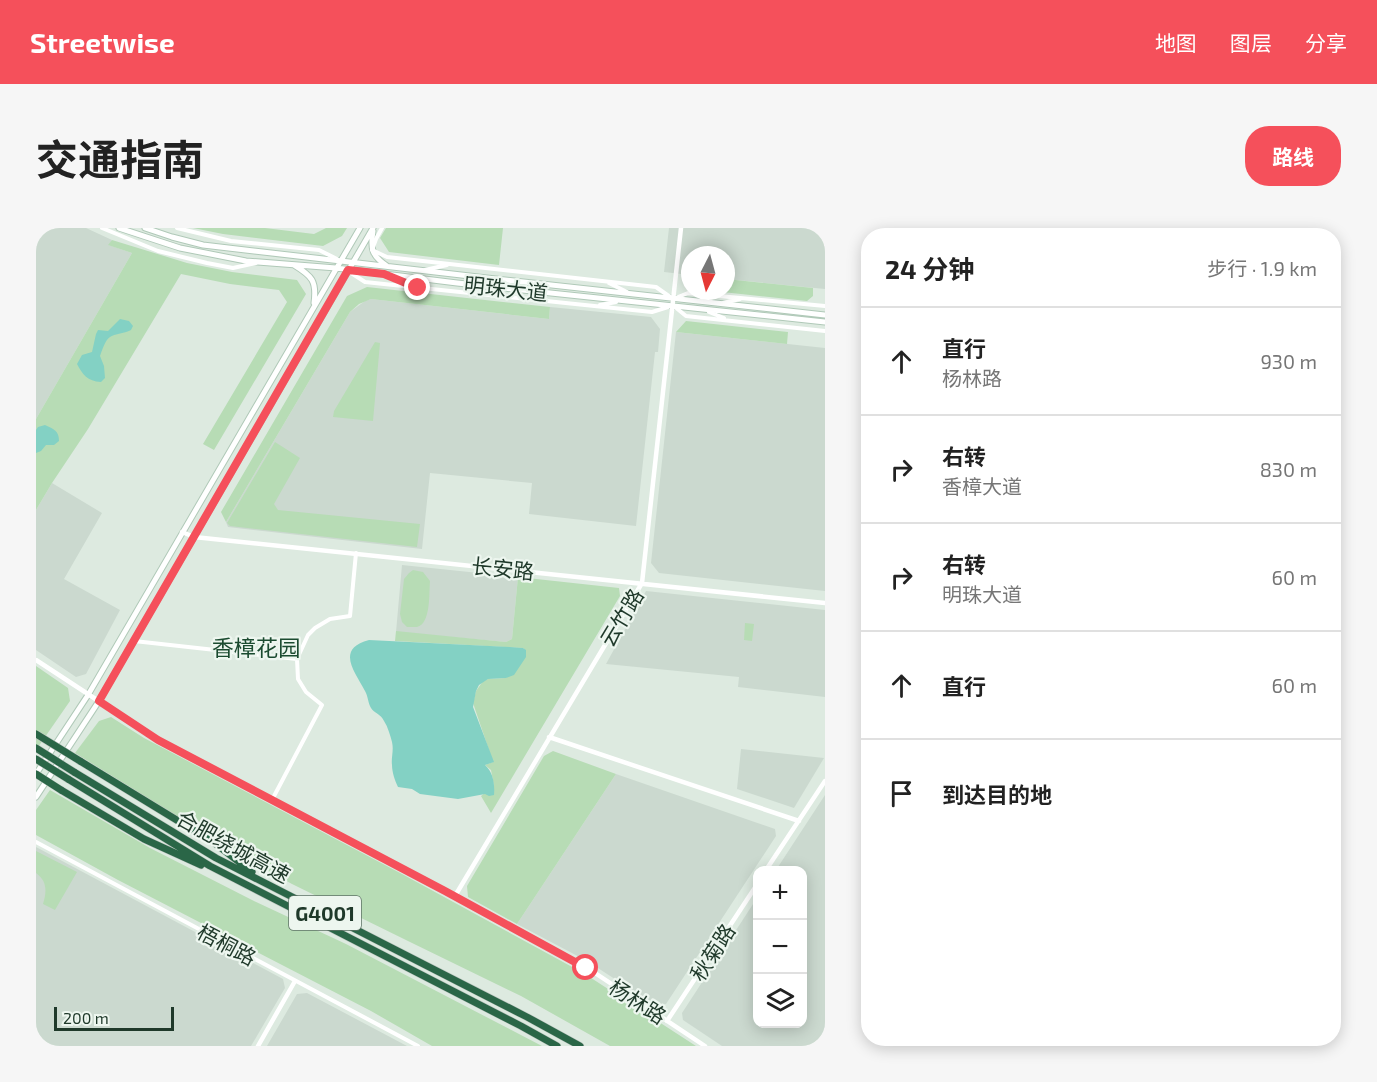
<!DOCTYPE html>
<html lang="zh">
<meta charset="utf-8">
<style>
:root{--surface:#fff;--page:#f6f6f6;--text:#222;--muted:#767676;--line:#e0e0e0;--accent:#f5505b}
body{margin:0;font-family:"Exo 2","Noto Sans SC",sans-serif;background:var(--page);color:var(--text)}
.controls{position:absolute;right:18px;bottom:18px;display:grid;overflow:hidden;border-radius:12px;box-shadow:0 3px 15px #0003}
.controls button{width:54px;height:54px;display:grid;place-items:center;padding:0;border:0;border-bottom:2px solid var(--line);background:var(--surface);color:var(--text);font:30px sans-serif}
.compass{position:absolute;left:645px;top:18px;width:54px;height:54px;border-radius:50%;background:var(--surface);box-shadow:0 3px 15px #0003;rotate:186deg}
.scale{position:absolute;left:18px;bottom:15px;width:120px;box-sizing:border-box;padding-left:6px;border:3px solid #1f392a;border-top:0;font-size:16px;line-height:21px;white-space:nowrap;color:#1f392a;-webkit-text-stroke:4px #edf6ef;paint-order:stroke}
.stop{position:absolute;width:18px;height:18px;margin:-14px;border:4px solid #f5505b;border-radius:50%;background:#fff}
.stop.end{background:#f5505b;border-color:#fff;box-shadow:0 2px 6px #0008}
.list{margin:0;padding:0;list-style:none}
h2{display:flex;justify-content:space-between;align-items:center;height:78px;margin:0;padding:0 24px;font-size:26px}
h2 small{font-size:20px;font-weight:400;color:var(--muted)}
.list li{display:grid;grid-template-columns:39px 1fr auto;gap:18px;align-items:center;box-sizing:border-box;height:108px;padding:0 24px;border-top:2px solid var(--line)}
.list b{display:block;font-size:22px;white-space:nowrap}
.list p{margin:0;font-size:20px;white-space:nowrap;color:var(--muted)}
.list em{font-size:20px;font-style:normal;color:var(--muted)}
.icon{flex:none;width:33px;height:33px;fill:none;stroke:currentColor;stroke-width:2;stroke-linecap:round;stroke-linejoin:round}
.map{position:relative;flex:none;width:789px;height:818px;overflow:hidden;border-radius:24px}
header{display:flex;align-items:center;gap:36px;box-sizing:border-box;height:84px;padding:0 30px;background:var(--accent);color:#fff}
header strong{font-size:28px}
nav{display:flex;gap:33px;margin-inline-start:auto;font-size:21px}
.intro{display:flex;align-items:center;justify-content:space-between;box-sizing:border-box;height:144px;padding:0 36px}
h1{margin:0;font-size:42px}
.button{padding:15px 27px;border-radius:24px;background:var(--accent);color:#fff;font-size:21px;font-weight:700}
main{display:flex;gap:36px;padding:0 36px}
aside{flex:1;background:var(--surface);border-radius:24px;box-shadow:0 3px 15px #0003}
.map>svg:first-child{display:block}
</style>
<header>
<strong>Streetwise</strong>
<nav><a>地图</a><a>图层</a><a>分享</a></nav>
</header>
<div class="intro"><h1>交通指南</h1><a class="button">路线</a></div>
<main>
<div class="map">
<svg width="789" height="818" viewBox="0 0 789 818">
<rect width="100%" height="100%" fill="#ddeae0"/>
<path fill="#cbd9cf" d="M 0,0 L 50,0 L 76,12 L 73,17 L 96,25 L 0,191 Z
M 633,0 L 789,0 L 789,61 L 690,51 L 690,27 L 654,27 L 654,47 L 628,44 Z
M 335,71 L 513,91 L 514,79 L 615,89 L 624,101 L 622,124 L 619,124 L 600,298 L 493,286 L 496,255 L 394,245 L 386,321 L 192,299 L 190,294 L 314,84 L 329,73 Z
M 640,104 L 789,120 L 789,363 L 623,345 L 615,335 Z
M 16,255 L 66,285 L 28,351 L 84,382 L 50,446 L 40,449 L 0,422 L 0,282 Z
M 366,337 L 482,349 L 476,411 L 470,414 L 360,404 Z
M 610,363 L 789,382 L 789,469 L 702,459 L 703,449 L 570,436 Z
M 705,521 L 788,530 L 758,580 L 701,561 Z
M 580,546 L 739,601 L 740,608 L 630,776 L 619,777 L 551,733 L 481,696 Z
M 789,567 L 789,818 L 686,818 L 647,792 L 646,785 L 721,670 L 722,796 L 766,796 L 766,642 L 740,642 Z
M 0,619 L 247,751 L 249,760 L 215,818 L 7,818 L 0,814 Z
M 271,765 L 371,818 L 231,818 L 261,766 Z"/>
<path fill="#b7dcb5" d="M 157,0 L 229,0 L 278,6 L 290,0 L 311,0 L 306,8 L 287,18 L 187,6 Z
M 350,0 L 467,0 L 463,37 L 353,24 L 344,10 Z
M 76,12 L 151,35 L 196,44 L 261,52 L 270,66 L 178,222 L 167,216 L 251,74 L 243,62 L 194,56 L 145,46 L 52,201 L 16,255 L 0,282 L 0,191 L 96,25 L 72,17 Z
M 690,51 L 777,60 L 777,68 L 771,73 L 677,63 L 690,63 Z
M 331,59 L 514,79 L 513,91 L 335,71 L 323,76 L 314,84 L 190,294 L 185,284 L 311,68 Z
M 650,93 L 752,104 L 751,116 L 640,104 Z
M 339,114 L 344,115 L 337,193 L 297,189 L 298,183 Z
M 239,214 L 264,230 L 238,276 L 242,282 L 384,296 L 381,319 L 194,298 L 191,295 Z
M 377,342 L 387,344 L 394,353 C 393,365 395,396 381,399 C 380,399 372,399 371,399 L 366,394 L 364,386 L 368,351 L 373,345 Z
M 482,349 L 583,360 L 584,368 L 455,585 L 445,568 L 458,558 L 455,542 L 449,537 L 457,534 L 437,475 L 440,463 L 447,453 L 452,451 L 470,450 L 489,422 L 487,420 L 359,413 L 360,403 L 470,414 L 476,411 Z
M 709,395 L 718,396 L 716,413 L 708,412 Z
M 0,438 L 32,460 L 34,473 L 0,522 Z
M 75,489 L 108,510 L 366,646 L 549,746 L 660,818 L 574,818 L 485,768 L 374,714 L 256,656 L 205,628 L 39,525 L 63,493 Z
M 517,523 L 580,546 L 481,696 L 432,669 L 431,658 L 508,528 Z
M 14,562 L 114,620 L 218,673 L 310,716 L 506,818 L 396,818 L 335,783 L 82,652 L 0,607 L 0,582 Z
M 0,623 L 41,644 L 19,682 L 7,676 C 11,663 11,653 0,645 Z"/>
<path fill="#83d1c4" d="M 84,91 L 93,93 L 97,98 L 95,102 C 90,105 78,106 74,109 C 69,112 66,123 64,128 L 68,138 L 69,150 L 65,154 C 51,153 47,147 41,136 L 46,127 L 56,124 L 60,106 L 62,102 L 72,103 Z
M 9,197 C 18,201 23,203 23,213 L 18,217 L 10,217 L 5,223 L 0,225 L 0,202 L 2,199 Z
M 333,412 L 474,419 L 487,420 L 490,422 L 490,429 L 478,447 L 470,450 L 452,451 L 443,457 L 440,463 L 437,479 L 458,534 L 449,537 C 457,544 459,556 458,567 L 453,568 L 449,566 L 422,571 L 384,566 L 376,561 L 362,559 C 359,553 356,544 356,537 C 355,530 358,522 356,514 C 354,507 352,499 348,493 C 345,486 338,485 335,480 C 332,475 332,468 329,463 C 319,444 299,421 333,412 Z"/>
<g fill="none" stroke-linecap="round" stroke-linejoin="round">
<defs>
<path id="secondary" d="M 83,0 L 144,20 L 210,33 L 300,40 L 421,55 L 789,94
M 109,0 L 136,9 L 167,17 L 451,50 L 789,87
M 337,3 C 334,21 336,28 351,38
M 258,37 C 276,48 281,53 278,75
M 0,546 L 52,467 L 324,0
M 0,569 L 63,473 L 337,0"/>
<path id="motorway" d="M 44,533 L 180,616 L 216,644
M 38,544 L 180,630 L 491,789 L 544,818
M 32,551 L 174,638 L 485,798 L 521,818
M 25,562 L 108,611 L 165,637"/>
</defs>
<use href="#secondary" stroke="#b0c9b8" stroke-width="7"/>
<use href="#motorway" stroke="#c0c8c3" stroke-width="8"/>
<path stroke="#fff" stroke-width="4" d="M 66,0 L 122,23 L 171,35 L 197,40 L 220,35
M 141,0 L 195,13 L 283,22 L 301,31
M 346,0 L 340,11 L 336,22 L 351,29 L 620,59 L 637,71 L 652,65 L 789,78
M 389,42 L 411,37
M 312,43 L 329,54 L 616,84 L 632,79
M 352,48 L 375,57
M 573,55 L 591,64
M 687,75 L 704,71
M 564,77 L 580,74
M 639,79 L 650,88 L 789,103
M 673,84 L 688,90
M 98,413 L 261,431
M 236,572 L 286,477 L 270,464 L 262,451 L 261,431 L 272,407 L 279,400 L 294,391 L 314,388 L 320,325
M 0,614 L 382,818"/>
<path stroke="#fff" stroke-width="4.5" d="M 146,304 L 158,309 L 789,375
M 0,432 L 122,512 L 409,663 L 550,739 L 669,818
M 513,509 L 763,593
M 730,642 L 789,553
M 419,668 L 606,355 L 645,0
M 631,793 L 722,655
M 222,818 L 259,753"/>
<use href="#secondary" stroke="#fff" stroke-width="5"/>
<use href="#motorway" stroke="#2a6647" stroke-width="7"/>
<defs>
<path id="motorway-bridge" d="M 0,506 L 44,533
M 0,520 L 38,544
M 0,531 L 32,551
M 0,546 L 25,562"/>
</defs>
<use href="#motorway-bridge" stroke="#c0c8c3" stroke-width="8" stroke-linecap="butt"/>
<use href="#motorway-bridge" stroke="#2a6647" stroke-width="7"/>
</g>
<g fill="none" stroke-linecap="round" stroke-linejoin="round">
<path stroke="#f5505b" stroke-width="8" d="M 382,60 L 348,46 L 312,42 L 63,473 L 122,512 L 409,663 L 550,740"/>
</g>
<g text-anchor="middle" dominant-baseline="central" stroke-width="4.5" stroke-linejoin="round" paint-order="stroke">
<rect fill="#edf6ef" stroke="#5d7265" stroke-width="1.5" x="253" y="668" width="72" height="34" rx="4.5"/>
<g font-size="20" font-weight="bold" fill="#1f392a">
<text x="289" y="685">G4001</text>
</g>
<g font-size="21" fill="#1f392a" stroke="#edf6ef">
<text transform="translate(470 60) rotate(6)">明珠大道</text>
<text transform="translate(467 340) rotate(6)">长安路</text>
<text transform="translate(585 389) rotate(-59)">云竹路</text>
<text transform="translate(198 618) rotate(29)">合肥绕城高速</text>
<text transform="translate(191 716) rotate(28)">梧桐路</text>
<text transform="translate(676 724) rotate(-57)">秋菊路</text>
<text transform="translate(602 773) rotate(33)">杨林路</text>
</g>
<g font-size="22" fill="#1b4b30" stroke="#edf6ef">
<text x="220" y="419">香樟花园</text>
</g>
</g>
</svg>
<div class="controls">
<button>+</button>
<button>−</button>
<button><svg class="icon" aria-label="layers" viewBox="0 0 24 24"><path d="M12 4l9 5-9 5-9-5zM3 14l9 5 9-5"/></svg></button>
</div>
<svg class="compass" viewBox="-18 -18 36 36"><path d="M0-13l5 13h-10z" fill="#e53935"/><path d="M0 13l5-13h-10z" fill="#767676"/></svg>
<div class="scale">200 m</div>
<div class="stop" style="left:550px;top:740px"></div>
<div class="stop end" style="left:382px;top:60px"></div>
</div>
<aside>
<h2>24 分钟<small>步行 · 1.9 km</small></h2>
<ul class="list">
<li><svg class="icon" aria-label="ahead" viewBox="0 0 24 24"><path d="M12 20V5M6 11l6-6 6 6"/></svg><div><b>直行</b><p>杨林路</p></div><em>930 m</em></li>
<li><svg class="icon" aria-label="right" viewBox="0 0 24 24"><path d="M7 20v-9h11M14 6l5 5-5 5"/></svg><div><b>右转</b><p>香樟大道</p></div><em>830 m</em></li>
<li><svg class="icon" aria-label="right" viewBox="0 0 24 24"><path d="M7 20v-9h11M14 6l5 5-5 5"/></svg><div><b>右转</b><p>明珠大道</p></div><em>60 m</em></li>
<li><svg class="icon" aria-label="ahead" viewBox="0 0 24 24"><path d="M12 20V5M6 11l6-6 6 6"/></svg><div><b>直行</b></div><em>60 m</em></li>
<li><svg class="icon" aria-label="arrive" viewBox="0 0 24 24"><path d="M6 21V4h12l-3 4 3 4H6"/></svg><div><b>到达目的地</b></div></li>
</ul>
</aside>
</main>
